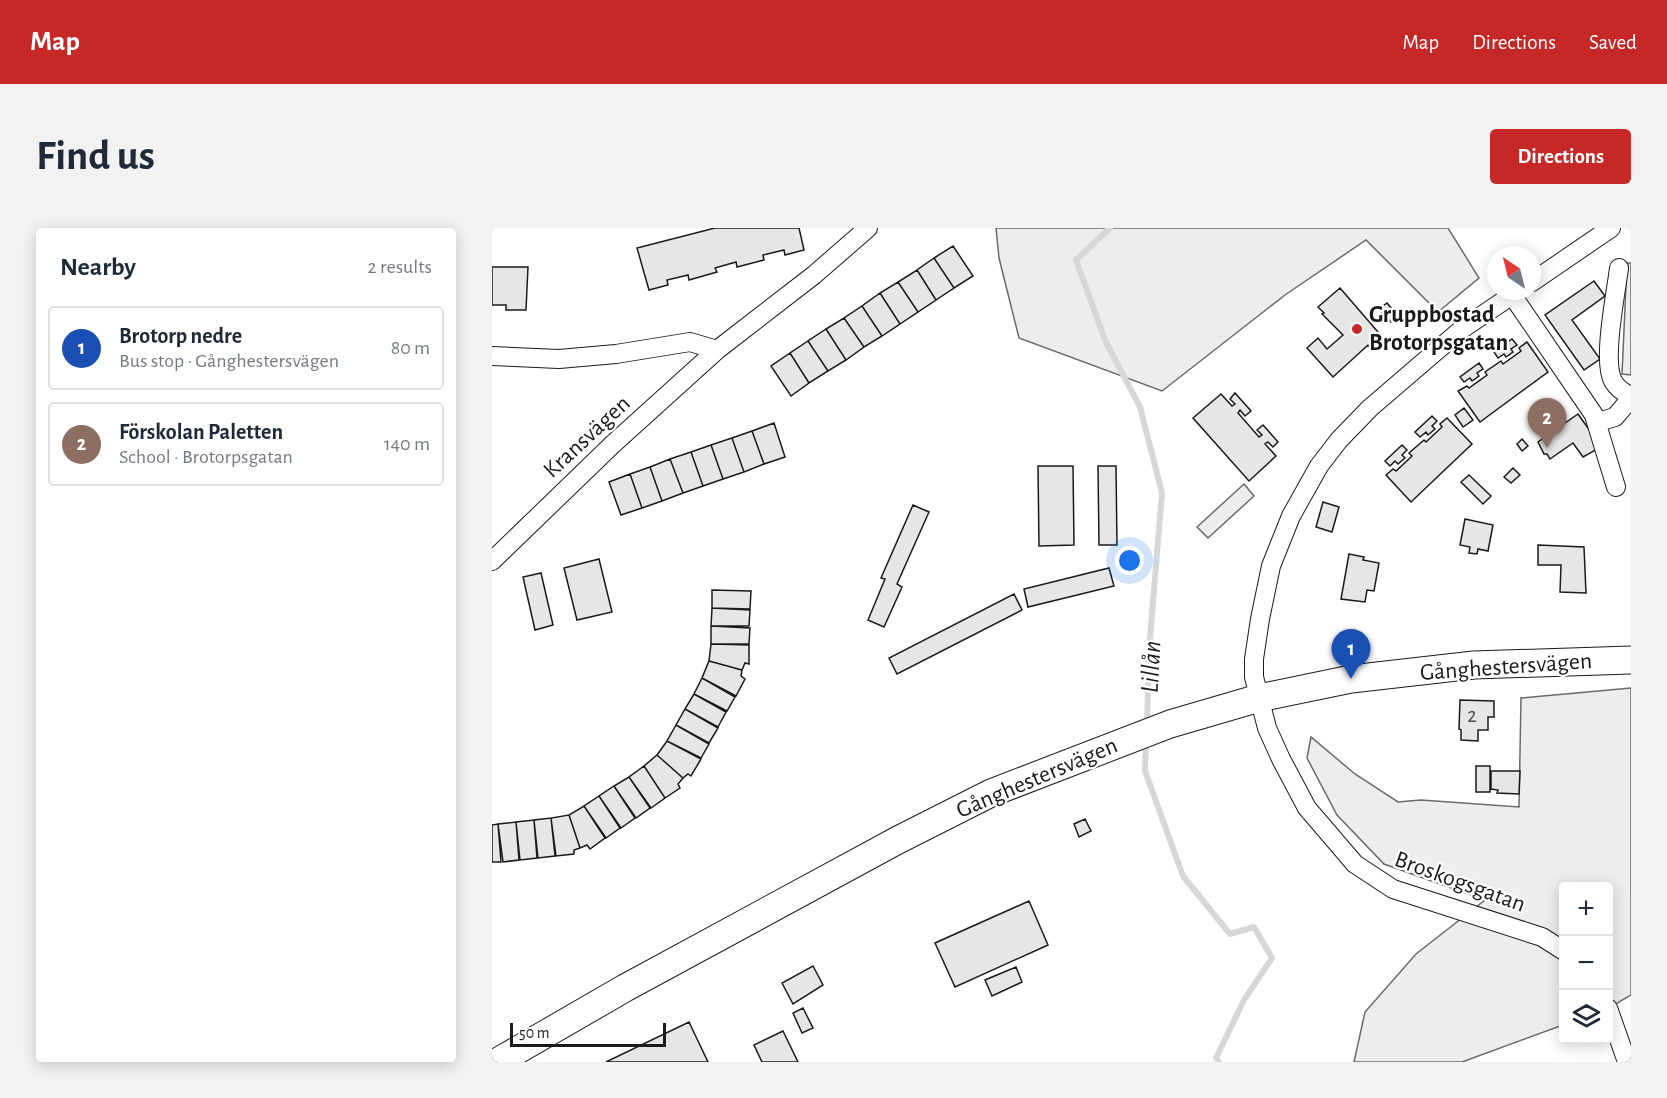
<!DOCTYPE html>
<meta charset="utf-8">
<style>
:root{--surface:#fff;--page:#f2f2f3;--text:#1f2937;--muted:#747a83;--line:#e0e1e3;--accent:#c62828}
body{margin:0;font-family:"Alegreya Sans",sans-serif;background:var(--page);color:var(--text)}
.controls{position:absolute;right:18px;bottom:18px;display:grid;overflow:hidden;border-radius:6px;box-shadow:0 3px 15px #0003}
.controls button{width:54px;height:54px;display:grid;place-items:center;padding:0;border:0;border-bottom:2px solid var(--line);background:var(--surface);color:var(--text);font:30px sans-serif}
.compass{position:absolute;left:995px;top:18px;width:54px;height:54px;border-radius:50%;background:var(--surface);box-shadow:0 3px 15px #0003;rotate:325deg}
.scale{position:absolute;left:18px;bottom:15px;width:156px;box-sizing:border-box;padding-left:6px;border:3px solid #1a1a1a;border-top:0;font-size:16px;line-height:21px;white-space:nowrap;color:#1a1a1a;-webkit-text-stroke:4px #fff;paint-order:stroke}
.you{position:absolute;left:638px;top:333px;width:21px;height:21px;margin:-15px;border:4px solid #fff;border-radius:50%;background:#1a73e8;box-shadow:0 0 0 9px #1a73e833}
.badge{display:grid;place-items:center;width:39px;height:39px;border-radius:50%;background:var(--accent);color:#fff;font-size:20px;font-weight:700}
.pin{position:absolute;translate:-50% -50px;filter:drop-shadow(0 2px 3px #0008)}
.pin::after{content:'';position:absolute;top:32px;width:21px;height:18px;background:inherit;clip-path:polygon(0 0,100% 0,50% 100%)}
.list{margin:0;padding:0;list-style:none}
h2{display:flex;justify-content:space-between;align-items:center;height:78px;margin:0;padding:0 24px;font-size:26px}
h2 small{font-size:20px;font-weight:400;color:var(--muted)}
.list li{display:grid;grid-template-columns:39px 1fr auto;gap:18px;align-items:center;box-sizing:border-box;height:84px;margin:0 12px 12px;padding:0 12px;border:2px solid var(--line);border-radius:6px}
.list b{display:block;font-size:22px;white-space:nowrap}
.list p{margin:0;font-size:20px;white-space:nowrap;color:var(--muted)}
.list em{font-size:20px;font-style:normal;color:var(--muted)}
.icon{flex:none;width:33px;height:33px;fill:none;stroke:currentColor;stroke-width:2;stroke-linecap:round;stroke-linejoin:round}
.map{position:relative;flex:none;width:1139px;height:834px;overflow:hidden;border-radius:6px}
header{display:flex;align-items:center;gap:36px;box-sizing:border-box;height:84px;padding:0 30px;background:var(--accent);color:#fff}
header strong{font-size:28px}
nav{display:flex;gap:33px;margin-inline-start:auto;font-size:21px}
.intro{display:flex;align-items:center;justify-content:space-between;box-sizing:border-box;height:144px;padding:0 36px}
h1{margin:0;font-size:42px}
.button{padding:15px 27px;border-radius:6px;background:var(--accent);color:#fff;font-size:21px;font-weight:700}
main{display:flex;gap:36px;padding:0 36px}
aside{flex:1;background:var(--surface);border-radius:6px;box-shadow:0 3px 15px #0003}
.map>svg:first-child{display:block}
</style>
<header>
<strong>Map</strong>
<nav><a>Map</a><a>Directions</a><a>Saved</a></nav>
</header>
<div class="intro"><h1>Find us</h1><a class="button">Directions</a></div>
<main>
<aside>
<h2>Nearby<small>2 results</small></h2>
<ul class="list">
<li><span class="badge" style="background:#1a4fb4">1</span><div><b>Brotorp nedre</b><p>Bus stop · Gånghestersvägen</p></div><em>80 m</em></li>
<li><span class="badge" style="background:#8d6e63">2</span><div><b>Förskolan Paletten</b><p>School · Brotorpsgatan</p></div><em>140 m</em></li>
</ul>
</aside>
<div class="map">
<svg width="1139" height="834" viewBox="0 0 1139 834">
<rect width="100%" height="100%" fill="#fff"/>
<path fill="#ededed" stroke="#6a6a6a" stroke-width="1.5" d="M 504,0 L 956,0 L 987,50 L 946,84 L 874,12 L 793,67 L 670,163 L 527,110 L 507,30 Z
M 1135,35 L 1139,35 L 1139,147 L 1130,146 Z
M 752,256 L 762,268 L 716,310 L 705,299 Z
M 1139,460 L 1139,767 L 1117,780 L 1116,658 L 1072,658 L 1071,797 L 970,834 L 862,834 L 873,784 L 924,726 L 993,672 L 892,636 L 845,587 L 815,530 L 819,509 L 863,546 L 906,574 L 929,572 L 1027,579 L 1029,470 Z"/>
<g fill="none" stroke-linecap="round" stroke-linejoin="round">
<path stroke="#d7d7d7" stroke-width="6" d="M 618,0 L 584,32 L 613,112 L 648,179 L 670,265 L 657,422 L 655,498
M 654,512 L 653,543 L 691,648 L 738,706 L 762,699 L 780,730 L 752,772 L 724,830 L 727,834"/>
</g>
<path fill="#e6e6e6" stroke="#1a1a1a" stroke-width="1.5" d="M 223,0 L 307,0 L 312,22 L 293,27 L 292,22 L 271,27 L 272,32 L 245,39 L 244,34 L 223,40 L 225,44 L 197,52 L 196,47 L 175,52 L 176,57 L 157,62 L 145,20 Z
M 461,18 L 481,48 L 462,60 L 442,30 Z
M 442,30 L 462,60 L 444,72 L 425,42 Z
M 0,39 L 36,39 L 34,82 L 14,82 L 14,77 L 0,77 Z
M 425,42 L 444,72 L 426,84 L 406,54 Z
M 1102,53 L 1113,68 L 1080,92 L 1108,131 L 1092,142 L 1053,87 Z
M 406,54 L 426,84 L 408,96 L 388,65 Z
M 848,60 L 892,111 L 880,122 L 876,117 L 841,149 L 815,120 L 826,110 L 835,121 L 851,107 L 830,86 L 832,85 L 826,79 Z
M 388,65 L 408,96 L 390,108 L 370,78 Z
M 895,75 L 906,88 L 899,94 L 887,81 Z
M 370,78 L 390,108 L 372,119 L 352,90 Z
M 352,90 L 372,119 L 354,132 L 334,101 Z
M 334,101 L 354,132 L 336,143 L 316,113 Z
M 1020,111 L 1025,117 L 1019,121 L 1021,124 L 1014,129 L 1012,126 L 1006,130 L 1002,124 Z
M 316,113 L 336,143 L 317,155 L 298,125 Z
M 1035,114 L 1056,144 L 988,194 L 966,163 L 975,158 L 977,160 L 995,147 L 993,144 L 1009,133 L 1011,136 L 1029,123 L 1027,120 Z
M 298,125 L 317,155 L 299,168 L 279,138 Z
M 987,135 L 991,141 L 985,145 L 987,148 L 980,153 L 978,150 L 972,154 L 968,149 Z
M 743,165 L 759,183 L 753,188 L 748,182 L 746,185 L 767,209 L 770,207 L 765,202 L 771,197 L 786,214 L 781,219 L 776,214 L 773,216 L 784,228 L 757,253 L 701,190 L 729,166 L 740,178 L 743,176 L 738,171 Z
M 972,180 L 981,192 L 971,199 L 963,187 Z
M 1086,186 L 1108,217 L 1102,223 L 1091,229 L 1081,215 L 1058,231 L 1055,226 L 1052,226 L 1046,214 Z
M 940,188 L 945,193 L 940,198 L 943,201 L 936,207 L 934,204 L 928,209 L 923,204 Z
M 955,190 L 980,216 L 919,274 L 894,247 L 901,241 L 904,243 L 920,228 L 917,225 L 932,212 L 934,214 L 950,199 L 948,196 Z
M 282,195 L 293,229 L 272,236 L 260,203 Z
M 260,203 L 272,236 L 252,244 L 240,210 Z
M 240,210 L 252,244 L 231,251 L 219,217 Z
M 1030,211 L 1036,218 L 1030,223 L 1025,216 Z
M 219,217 L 231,251 L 211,258 L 199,224 Z
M 910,217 L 915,222 L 910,227 L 913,230 L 906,236 L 903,233 L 898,238 L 893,233 Z
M 199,224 L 211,258 L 191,265 L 178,231 Z
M 178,231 L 191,265 L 170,273 L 158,239 Z
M 546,238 L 581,238 L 582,317 L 547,318 Z
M 606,238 L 624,238 L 625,317 L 607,317 Z
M 158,239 L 170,273 L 150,280 L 138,246 Z
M 1021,240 L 1028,247 L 1019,255 L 1012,249 Z
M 138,246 L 150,280 L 129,287 L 117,254 Z
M 977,247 L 999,268 L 991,276 L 969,254 Z
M 831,274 L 847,279 L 840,304 L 824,299 Z
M 421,277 L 437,284 L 405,356 L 410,359 L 392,399 L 376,392 L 393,351 L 389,350 Z
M 973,291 L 1001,297 L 996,323 L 986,321 L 985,326 L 977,325 L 978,319 L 968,317 Z
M 1046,317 L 1092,319 L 1094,365 L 1068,364 L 1069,337 L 1046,337 Z
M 857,326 L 872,329 L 871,332 L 887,335 L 882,363 L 875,362 L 873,374 L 849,371 Z
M 107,331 L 120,384 L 85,392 L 72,340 Z
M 617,340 L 622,358 L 536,379 L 532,361 Z
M 49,345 L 61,397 L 43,402 L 31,349 Z
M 220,362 L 259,363 L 258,381 L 220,380 Z
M 522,366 L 530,382 L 405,446 L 397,430 Z
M 220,380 L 258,382 L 257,398 L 219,398 Z
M 219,398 L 258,400 L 257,416 L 219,416 Z
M 219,416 L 257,417 L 257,436 L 253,435 L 250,442 L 217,433 Z
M 217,433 L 250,442 L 249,448 L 253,451 L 244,468 L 210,450 Z
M 210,450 L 243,469 L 235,483 L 202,466 Z
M 202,466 L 234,484 L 226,499 L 193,481 Z
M 968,472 L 1002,473 L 1002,489 L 996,489 L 996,502 L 986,502 L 986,513 L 969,512 L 969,502 L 967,501 Z
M 193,481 L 226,500 L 217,515 L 184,497 Z
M 184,497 L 217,516 L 209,530 L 175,513 Z
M 175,513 L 209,531 L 199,548 L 196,546 L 191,550 L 165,527 Z
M 165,527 L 191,550 L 186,556 L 188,560 L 173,570 L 152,538 Z
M 152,538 L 173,570 L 159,580 L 137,549 Z
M 984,538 L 998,538 L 998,564 L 984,564 Z
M 999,543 L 1028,543 L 1027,566 L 1005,565 L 1006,562 L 999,561 Z
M 137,549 L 158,580 L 144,590 L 122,558 Z
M 122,558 L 143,590 L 129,600 L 107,568 Z
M 107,568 L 128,600 L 114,610 L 92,578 Z
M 92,578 L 113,610 L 98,621 L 95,617 L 88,620 L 77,587 Z
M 77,587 L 88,620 L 82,622 L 82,626 L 64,628 L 59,590 Z
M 59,590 L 63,628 L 46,630 L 42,592 Z
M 593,591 L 599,603 L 587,609 L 582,596 Z
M 42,592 L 45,630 L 28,632 L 24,594 Z
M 24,594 L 27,632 L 11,634 L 6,596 Z
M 6,596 L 9,634 L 0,634 L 0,597 Z
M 537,673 L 556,717 L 463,759 L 443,715 Z
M 321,738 L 331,757 L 301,776 L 290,755 Z
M 524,739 L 530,754 L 500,768 L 493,752 Z
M 311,780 L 321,800 L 310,805 L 301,785 Z
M 197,794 L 216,834 L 114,834 Z
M 291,803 L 306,834 L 270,834 L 262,817 Z"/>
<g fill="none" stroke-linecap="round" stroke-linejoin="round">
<defs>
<path id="street" d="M 1127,40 C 1124,65 1110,133 1121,153 C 1125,160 1132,165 1139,168
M 1040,54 L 1119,0
M 1026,63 L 970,101 L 878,180 L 847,212 L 827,238 L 799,288 L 779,338 L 768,391 L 762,431 L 762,449 L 775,500 L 789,531 L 815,580 L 863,636 L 901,661 L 1050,709 L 1072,723
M 1020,67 L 1102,187 L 1124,259
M 0,128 L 67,131 L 124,126 L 198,114 L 225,122
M 1106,194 L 1123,189 L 1139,170
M 0,333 L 121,216 L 225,122 L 322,47 L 376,0
M 1116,780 L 1135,834"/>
<path id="secondary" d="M 5,834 L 133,760 L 406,612 L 499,565 L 678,496 L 767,470 L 859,451 L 982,437 L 1139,432"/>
</defs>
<use href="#street" stroke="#1a1a1a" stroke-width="20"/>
<use href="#secondary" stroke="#1a1a1a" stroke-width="29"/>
<use href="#street" stroke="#fff" stroke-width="18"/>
<use href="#secondary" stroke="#fff" stroke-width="27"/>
</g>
<circle fill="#c62828" stroke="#fff" stroke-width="2" cx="865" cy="101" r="6"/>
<g text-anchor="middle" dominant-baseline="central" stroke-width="4.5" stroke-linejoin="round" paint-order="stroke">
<g font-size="21" fill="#4d4d4d">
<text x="980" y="487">2</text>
</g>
<g font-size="24" font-weight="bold" fill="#1a1a1a" stroke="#fff" text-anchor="start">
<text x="877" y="87">Gruppbostad<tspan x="877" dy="28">Brotorpsgatan</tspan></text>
</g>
<g font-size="24" fill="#1a1a1a" stroke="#fff">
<text transform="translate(95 209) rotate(-43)">Kransvägen</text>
<text transform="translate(1014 439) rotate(-4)">Gånghestersvägen</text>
<text transform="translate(545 550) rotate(-23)">Gånghestersvägen</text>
<text transform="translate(968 654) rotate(20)">Broskogsgatan</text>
</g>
<g font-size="26" font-style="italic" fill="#1a1a1a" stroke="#fff">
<text transform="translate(659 439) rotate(-87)">Lillån</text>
</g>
</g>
</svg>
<div class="controls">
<button>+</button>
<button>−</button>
<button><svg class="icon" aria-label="layers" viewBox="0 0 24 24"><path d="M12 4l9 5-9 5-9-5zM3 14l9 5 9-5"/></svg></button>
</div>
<svg class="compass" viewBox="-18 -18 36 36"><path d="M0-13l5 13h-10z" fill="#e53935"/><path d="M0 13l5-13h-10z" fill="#747a83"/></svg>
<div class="scale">50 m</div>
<div class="you"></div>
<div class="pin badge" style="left:859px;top:451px;background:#1a4fb4">1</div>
<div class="pin badge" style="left:1055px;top:220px;background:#8d6e63">2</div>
</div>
</main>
